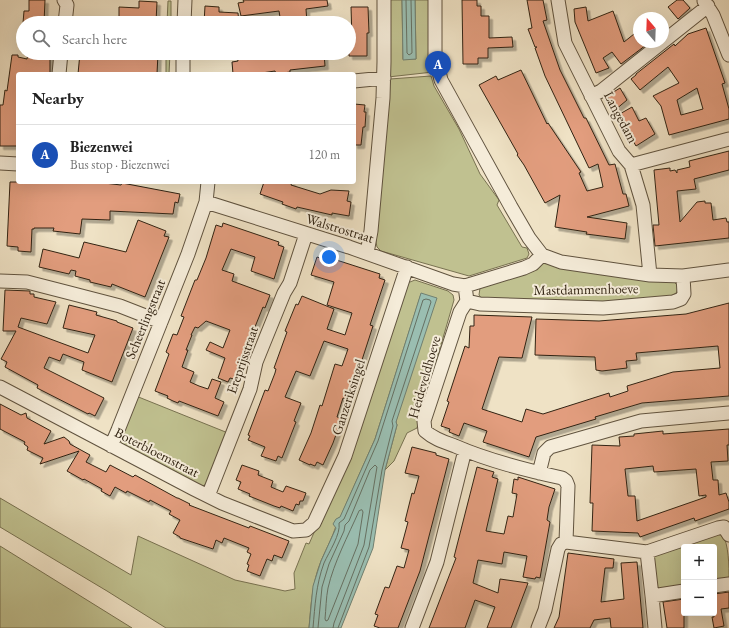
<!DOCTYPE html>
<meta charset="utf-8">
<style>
:root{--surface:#fff;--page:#f2f2f2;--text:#222;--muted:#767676;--line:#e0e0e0;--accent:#8f2418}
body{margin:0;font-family:"EB Garamond",serif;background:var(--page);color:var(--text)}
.controls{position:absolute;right:12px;bottom:12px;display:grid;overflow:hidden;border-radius:4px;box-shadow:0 4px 16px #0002}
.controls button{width:36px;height:36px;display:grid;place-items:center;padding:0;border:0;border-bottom:1px solid var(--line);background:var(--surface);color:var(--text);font:20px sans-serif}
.compass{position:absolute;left:633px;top:12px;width:36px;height:36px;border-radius:50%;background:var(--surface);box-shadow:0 4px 16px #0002;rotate:341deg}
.you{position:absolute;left:329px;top:257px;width:14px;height:14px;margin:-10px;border:3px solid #fff;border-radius:50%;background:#1a73e8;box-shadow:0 0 0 6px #1a73e833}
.badge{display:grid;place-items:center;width:26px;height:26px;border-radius:50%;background:var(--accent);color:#fff;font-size:13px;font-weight:700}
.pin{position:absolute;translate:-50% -33px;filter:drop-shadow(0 1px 2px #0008)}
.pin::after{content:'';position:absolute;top:21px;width:14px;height:12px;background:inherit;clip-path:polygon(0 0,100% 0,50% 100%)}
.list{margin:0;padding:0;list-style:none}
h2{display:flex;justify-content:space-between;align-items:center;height:52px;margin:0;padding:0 16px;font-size:17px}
h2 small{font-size:13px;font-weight:400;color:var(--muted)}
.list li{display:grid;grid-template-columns:26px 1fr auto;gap:12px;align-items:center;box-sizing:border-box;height:60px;padding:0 16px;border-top:1px solid var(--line)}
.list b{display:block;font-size:15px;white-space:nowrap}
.list p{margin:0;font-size:13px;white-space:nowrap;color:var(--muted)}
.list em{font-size:13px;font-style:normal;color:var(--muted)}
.icon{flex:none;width:22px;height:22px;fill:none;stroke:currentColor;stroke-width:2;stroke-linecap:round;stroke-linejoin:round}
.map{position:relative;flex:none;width:729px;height:628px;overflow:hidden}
.search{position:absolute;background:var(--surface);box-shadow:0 4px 16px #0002;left:16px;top:16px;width:340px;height:44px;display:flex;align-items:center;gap:10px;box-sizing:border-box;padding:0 14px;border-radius:22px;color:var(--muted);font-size:15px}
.panel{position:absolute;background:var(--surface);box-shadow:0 4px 16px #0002;left:16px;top:72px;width:340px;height:112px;border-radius:4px}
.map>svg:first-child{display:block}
</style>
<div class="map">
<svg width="729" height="628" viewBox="0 0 729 628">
<defs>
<filter id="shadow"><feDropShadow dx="3.5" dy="3.5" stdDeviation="0" flood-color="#0004"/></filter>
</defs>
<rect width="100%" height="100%" fill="#efe2c5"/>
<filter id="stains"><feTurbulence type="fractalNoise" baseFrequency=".005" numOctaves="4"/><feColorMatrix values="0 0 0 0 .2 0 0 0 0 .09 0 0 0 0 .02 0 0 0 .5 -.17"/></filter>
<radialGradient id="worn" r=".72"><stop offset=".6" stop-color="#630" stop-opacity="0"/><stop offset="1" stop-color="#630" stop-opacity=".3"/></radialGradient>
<path fill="#c0c190" stroke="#787251" d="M 387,0 L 402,0 L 403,59 L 416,59 L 415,0 L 430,0 L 433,72 L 388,77 Z
M 168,1 L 171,1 L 171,23 L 167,23 Z
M 166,53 L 170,53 L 169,74 L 166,74 Z
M 431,76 L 434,86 L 459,129 L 480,174 L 499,200 L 497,205 L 522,247 L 527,248 L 529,254 L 527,258 L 469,276 L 381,251 L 377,247 L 376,242 L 390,79 Z
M 543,263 L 673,281 L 678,286 L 677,292 L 671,297 L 604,303 L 482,299 L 479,295 L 480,288 Z
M 415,280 L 448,291 L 453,295 L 454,300 L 420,417 L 417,428 L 407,433 L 394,461 L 385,470 L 397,425 L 396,422 L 421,294 L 375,439 L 340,518 L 338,518 C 335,533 327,547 321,561 C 312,583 311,605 309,628 L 166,628 L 107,591 L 0,527 L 0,498 L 131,575 L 138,536 L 235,580 L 285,591 L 295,589 L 294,573 L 306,543 L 309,544 L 316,528 L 407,281 L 410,282 Z
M 136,396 L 228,433 L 207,484 L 200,487 L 122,445 L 121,440 Z
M 722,533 C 729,545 729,565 729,581 L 714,583 L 714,547 L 684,547 L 684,588 L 655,593 L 653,560 L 655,555 Z
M 0,546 L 132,628 L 0,628 Z"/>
<path fill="#9abeb1" stroke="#708071" d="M 402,0 L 415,0 L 416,59 L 403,60 Z
M 421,293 L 437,298 L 396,422 L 397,425 L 385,470 L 373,548 L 341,628 L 309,628 L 313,586 L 321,561 L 336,528 L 333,524 L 336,519 L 340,517 L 375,439 Z"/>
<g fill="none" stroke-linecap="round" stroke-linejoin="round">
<path stroke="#667062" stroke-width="1" d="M 406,0 L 407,53 L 409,55 L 412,53 L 411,0
M 362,510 L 363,512 L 358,544 L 328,620 L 326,621 L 325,619 C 326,609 326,598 328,588 C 334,562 348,536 359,511 Z
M 313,628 C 315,605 316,585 324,563 C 329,552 341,534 339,523 L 344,519 L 378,441 L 423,300 L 426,299 L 430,300 L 431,302 L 392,421 L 393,426 L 382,470 L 369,547 L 338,628
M 318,628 L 322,587 L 329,564 L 344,531 L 345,525 L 349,521 L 370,470 L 375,465 L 377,467 L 364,545 L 334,623 L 333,628"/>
</g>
<path fill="#e29d7e" stroke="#312312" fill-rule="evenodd" filter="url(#shadow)" d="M 29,0 L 45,0 L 44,23 L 23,23 L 24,11 L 29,11 Z
M 243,0 L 327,0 L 328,6 L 306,9 L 307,23 L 281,23 L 279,11 L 241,16 L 238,3 L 244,2 Z
M 462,0 L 477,0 L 477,6 L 481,6 L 481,16 L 489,16 L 489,38 L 512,37 L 513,47 L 488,48 L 488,58 L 478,58 L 478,64 L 463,64 Z
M 527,0 L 543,0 L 547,20 L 543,21 L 560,70 L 584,118 L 586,118 L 609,165 L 615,164 L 623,194 L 626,194 L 629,206 L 587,217 L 627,223 L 625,239 L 586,234 L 587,232 L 555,227 L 560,195 L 545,203 L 524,165 L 517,155 L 518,154 L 479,85 L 496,76 L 498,80 L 521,70 L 547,124 L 548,123 L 581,172 L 579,173 L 587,191 L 603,187 L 598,164 L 589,168 L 545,76 L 535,48 L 537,47 L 535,47 L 528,29 L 532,28 Z
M 677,0 L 683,0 L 690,8 L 678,19 L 668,7 Z
M 139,1 L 157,2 L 156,22 L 119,23 L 119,7 L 139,8 Z
M 205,6 L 219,7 L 219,12 L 238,13 L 239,23 L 204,23 Z
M 351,7 L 368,7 L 369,33 L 367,33 L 367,56 L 349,56 L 349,39 L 352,39 Z
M 586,7 L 588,21 L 613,11 L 624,42 L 639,30 L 639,42 L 650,42 L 621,64 L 612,52 L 603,58 L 609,68 L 596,73 L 575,22 L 574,9 Z
M 706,28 L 725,83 L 722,84 L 729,109 L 729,119 L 669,135 L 661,106 L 653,96 L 679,83 L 668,67 L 640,90 L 631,79 L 636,75 L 636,74 L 674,44 L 675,46 L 688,34 ZM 697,88 L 703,109 L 681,115 L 677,100 Z
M 28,53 L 50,53 L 50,74 L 18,74 L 18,146 L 0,146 L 0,105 L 3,105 L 5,90 L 7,91 L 12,55 L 18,55 L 18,57 L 27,59 Z
M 80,53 L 158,53 L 157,74 L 78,74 Z
M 269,53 L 324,53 L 325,66 L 290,70 L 290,72 L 276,74 L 275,71 L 255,74 L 233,74 L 232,62 L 238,61 L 237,56 Z
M 620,88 L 627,100 L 615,110 L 607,96 Z
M 354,104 L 365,105 L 364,112 L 366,112 L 365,127 L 363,127 L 361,145 L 354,145 Z
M 632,107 L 639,121 L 646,118 L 655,134 L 636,146 L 618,115 Z
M 729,151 L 729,170 L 694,179 L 696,189 L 677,191 L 680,222 L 697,202 L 705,201 L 705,203 L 711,203 L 713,220 L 726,218 L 727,222 L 729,222 L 729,238 L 655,246 L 653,225 L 659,225 L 654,170 L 670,168 L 670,171 L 675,170 L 677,173 L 677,170 L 690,167 L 689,161 Z
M 10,182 L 104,182 L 104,183 L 121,185 L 122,183 L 180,194 L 178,203 L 175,202 L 173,214 L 110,211 L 110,220 L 82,219 L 80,234 L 53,231 L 54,228 L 34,228 L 34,229 L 32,229 L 31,252 L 18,251 L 18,247 L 7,246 Z
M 264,182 L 292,182 L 291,185 L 320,194 L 331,190 L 349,191 L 347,201 L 351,202 L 349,216 L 332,213 L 332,215 L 297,207 L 296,209 L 282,204 L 283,202 L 260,194 Z
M 138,220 L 166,231 L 164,236 L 169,237 L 145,297 L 112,284 L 111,287 L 90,282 L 90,280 L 75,276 L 76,271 L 71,270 L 69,274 L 39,267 L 43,249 L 79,258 L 84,242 L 126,252 Z
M 223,223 L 279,242 L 278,245 L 284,247 L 274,279 L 251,271 L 255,257 L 231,249 L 222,270 L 234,274 L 232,281 L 270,295 L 265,308 L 263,307 L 234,379 L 230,378 L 228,382 L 218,378 L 225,358 L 206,350 L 210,342 L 223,348 L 230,330 L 206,321 L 198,328 L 195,327 L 191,335 L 192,335 L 186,350 L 188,350 L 182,367 L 194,372 L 190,382 L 199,386 L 208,389 L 212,379 L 221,382 L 215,398 L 224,402 L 218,416 L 179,401 L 178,403 L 173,401 L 167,398 L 168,396 L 155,391 L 169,354 L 166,352 L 173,334 L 177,335 L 184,317 L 181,316 L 195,280 L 197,280 L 206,258 L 216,225 L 222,227 Z
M 324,256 L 380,274 L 379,278 L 385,280 L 370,325 L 373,326 L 349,400 L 343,398 L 337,417 L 342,418 L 333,443 L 323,465 L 317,462 L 315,466 L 310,464 L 310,465 L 299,460 L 311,433 L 320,405 L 322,406 L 335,364 L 342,366 L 348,349 L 324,341 L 310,376 L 296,371 L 285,397 L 301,403 L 294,421 L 296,422 L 282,458 L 278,456 L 276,461 L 261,456 L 265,447 L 248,440 L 250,436 L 248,435 L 265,390 L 268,391 L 275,373 L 276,369 L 274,368 L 287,332 L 285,331 L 296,304 L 298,305 L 302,296 L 334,309 L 327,329 L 345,335 L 352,313 L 327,305 L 334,282 L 311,275 L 317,257 L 323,259 Z
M 5,290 L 30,291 L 30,294 L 34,294 L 34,297 L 56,302 L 47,324 L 21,318 L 18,327 L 88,353 L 95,335 L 63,328 L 69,305 L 97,312 L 96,315 L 117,321 L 117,322 L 133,328 L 112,382 L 82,370 L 84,362 L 63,354 L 60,361 L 49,357 L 44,368 L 104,398 L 95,416 L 89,413 L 88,414 L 37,388 L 38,385 L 5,367 L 7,362 L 1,359 L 16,331 L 3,331 Z
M 729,303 L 729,396 L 642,403 L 595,417 L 596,419 L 536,437 L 529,457 L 483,442 L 487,431 L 464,423 L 459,436 L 449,432 L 450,429 L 441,426 L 449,402 L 447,401 L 465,346 L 469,348 L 470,326 L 474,326 L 474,315 L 532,317 L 522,358 L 499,357 L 482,409 L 522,422 L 526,409 L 543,414 L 609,393 L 610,397 L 628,391 L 627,386 L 673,372 L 720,368 L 718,346 L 636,353 L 637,360 L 626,361 L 627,368 L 602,371 L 596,370 L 595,357 L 535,355 L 536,319 L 599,321 L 686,314 Z
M 0,404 L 21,415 L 26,413 L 27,418 L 51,431 L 44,444 L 64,437 L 69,441 L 70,444 L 90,455 L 86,462 L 106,472 L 110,465 L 133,477 L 135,475 L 177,498 L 178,498 L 190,504 L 189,505 L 249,528 L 250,526 L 289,541 L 282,558 L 274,555 L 272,561 L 267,559 L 260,576 L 247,571 L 249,565 L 247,564 L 251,554 L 247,552 L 249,548 L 224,538 L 222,543 L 216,540 L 213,549 L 180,538 L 180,537 L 173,533 L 180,520 L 169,514 L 171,511 L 150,500 L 149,502 L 127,491 L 126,493 L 115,487 L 110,496 L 101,491 L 102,489 L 84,479 L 83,480 L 67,471 L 79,451 L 40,464 L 43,458 L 27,450 L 28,447 L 24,444 L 25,442 L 0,429 Z
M 729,429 L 729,445 L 727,445 L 728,461 L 711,462 L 713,480 L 718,480 L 719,495 L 726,493 L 729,502 L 729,509 L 695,521 L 694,518 L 640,537 L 638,533 L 592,531 L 593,503 L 590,503 L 592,445 L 620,446 L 619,437 L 634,436 L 634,434 L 663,431 L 663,434 ZM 653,466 L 654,472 L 696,469 L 699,496 L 706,495 L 706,497 L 637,521 L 635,496 L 628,496 L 625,469 Z
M 412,447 L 436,453 L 436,455 L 449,459 L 420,571 L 398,628 L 380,628 L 374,626 L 378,615 L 375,614 L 385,587 L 389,588 L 397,566 L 404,568 L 409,550 L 401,548 L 408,522 L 405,521 L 412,493 L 414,494 L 419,476 L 405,473 Z
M 242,465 L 259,471 L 258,475 L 273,481 L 271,487 L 283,492 L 286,486 L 306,493 L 303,501 L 300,501 L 299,505 L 296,504 L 293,511 L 281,506 L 280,508 L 274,506 L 249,496 L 250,494 L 238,489 L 241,482 L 236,480 Z
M 477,467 L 494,472 L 492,477 L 498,479 L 486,531 L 504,534 L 508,516 L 513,517 L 517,494 L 512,493 L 514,479 L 518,480 L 518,477 L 555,489 L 549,507 L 547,520 L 550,522 L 540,578 L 536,577 L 535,579 L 523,577 L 527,556 L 504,552 L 502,564 L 478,560 L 473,583 L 498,593 L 500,579 L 528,583 L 511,628 L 487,628 L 495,607 L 475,600 L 465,628 L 429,628 L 456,558 L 454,557 Z
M 568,553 L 614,559 L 613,568 L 605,568 L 601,602 L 624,599 L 621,563 L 637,562 L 643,628 L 611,628 L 610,618 L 594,620 L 590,628 L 554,628 L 559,617 Z
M 729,592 L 729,608 L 721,609 L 724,626 L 714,628 L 712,617 L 714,617 L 714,594 Z
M 684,599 L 684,628 L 667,628 L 663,602 Z"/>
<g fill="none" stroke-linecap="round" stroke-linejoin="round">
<defs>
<path id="minor" d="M 64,0 L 67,5 L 65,23
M 435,0 L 435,55 L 441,80 L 511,207 L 529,238 L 542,255 L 561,262 L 650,275 L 683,276 L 729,270
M 558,0 L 565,43 L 619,151 L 631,165 L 643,205 L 650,275
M 704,1 L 713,15 L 729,55
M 184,23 L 185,0
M 59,74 L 61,53
M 183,74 L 183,53
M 354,81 L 384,78
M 591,96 L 601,91 L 708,6
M 0,163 L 18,164
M 631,165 L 729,139
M 206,202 L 349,247 L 453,284 L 465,286 L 524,268 L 533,264 L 542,255
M 367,253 L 371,231 L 383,98 L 384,62 L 384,0
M 0,281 L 27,282 L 66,292 L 120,306 L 161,322
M 465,286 L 467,301 L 460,312 L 424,421 L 425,431 C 434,439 444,442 455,446 C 489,461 526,470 562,478 L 566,481 L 568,486 L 566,542 L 561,544 L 558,549 L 545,610 L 538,628
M 467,301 L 480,304 L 603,308 L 673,302 L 681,299 L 684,294 L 683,276
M 0,387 L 194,489 L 222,503 L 293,531 L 306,530 L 314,523 L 345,456 L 407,267
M 111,446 L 118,430 L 188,254 L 206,202 L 208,182
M 539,473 L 544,453 L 550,447 L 641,421 L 729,413
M 208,496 L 250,389 L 256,362 L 284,293 L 290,283 L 306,234
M 566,542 L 647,552
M 714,586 L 729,584
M 684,591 L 652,596 L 647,552 L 718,528 L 724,527 L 729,535
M 652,596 L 655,628
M 412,628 L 437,562 L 465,450"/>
</defs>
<use href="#minor" stroke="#60533f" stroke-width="15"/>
<use href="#minor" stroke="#f5ecd9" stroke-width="13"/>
</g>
<g text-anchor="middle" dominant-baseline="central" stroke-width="4" stroke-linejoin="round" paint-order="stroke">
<g font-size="14" fill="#312312" stroke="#f5ecd9">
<text transform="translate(621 117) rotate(62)">Langedam</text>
<text transform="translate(340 228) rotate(17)">Walstrostraat</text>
<text transform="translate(586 289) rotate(-1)">Mastdammenhoeve</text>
<text transform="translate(145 319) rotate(-68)">Scheerlingstraat</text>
<text transform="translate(242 360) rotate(-71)">Ereprijsstraat</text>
<text transform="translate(424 377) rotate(-74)">Heideveldhoeve</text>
<text transform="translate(348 397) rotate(-72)">Ganzeriksingel</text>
<text transform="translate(157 452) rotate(27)">Boterbloemstraat</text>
</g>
</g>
<rect width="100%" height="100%" filter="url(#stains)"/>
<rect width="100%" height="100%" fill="url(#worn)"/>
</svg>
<div class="controls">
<button>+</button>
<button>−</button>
</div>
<svg class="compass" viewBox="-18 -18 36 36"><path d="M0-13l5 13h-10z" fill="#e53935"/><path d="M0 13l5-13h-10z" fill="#767676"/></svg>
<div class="you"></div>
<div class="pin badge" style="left:438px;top:84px;background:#1a4fb4">A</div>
<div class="search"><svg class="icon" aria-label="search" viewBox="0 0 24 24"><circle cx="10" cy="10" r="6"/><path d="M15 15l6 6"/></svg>Search here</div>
<section class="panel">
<h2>Nearby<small></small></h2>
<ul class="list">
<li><span class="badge" style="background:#1a4fb4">A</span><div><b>Biezenwei</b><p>Bus stop · Biezenwei</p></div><em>120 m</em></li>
</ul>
</section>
</div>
